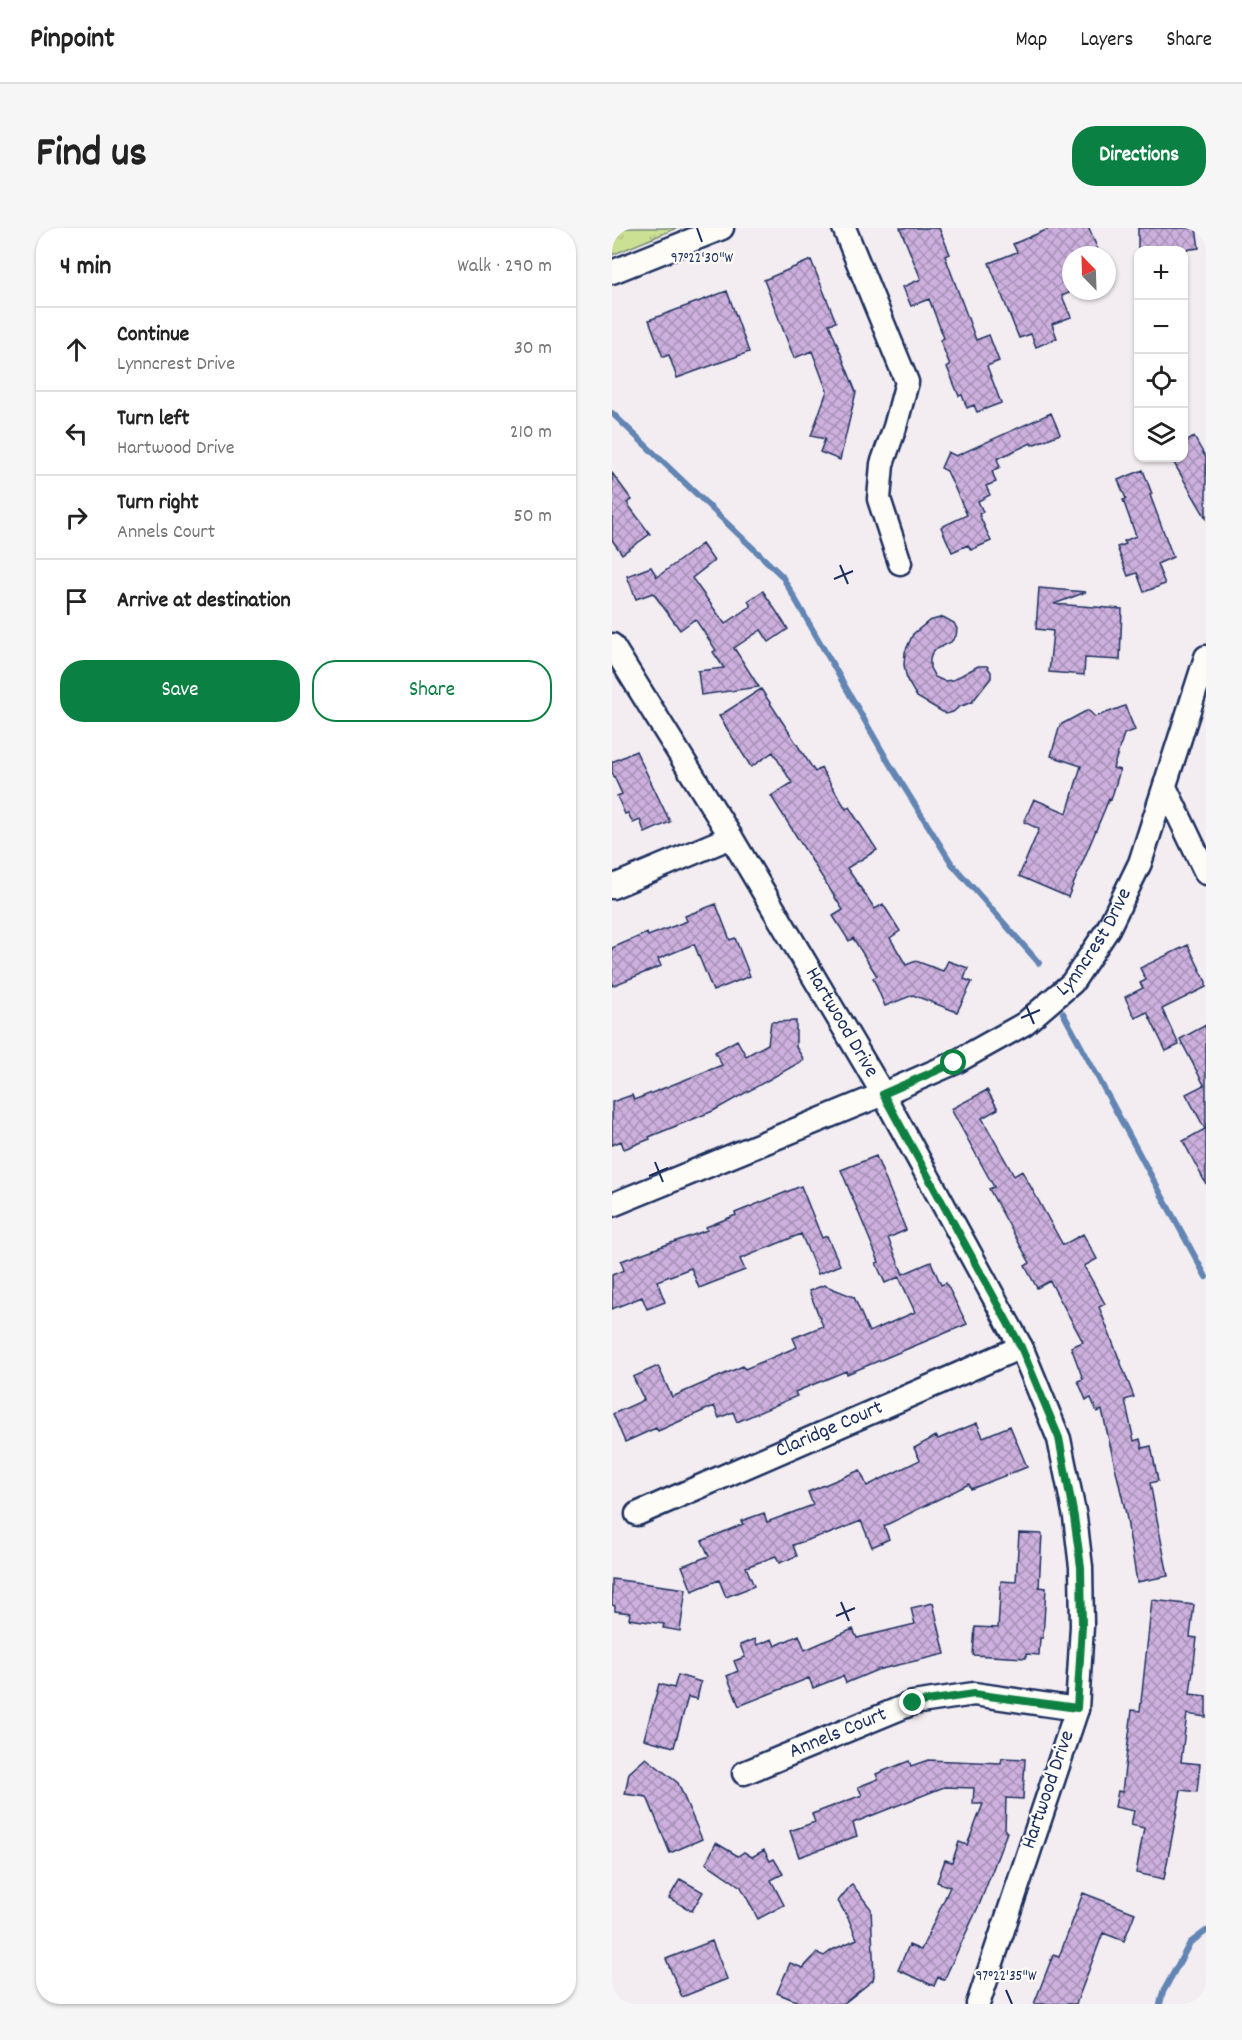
<!DOCTYPE html>
<meta charset="utf-8">
<style>
:root{--surface:#fff;--page:#f6f6f6;--text:#222;--muted:#767676;--line:#e0e0e0;--accent:#0b8043}
body{margin:0;font-family:Dekko,sans-serif;background:var(--page);color:var(--text)}
.controls{position:absolute;right:18px;top:18px;display:grid;overflow:hidden;border-radius:12px;box-shadow:0 2px 4px #0004}
.controls button{width:54px;height:54px;display:grid;place-items:center;padding:0;border:0;border-bottom:2px solid var(--line);background:var(--surface);color:var(--text);font:30px sans-serif}
.compass{position:absolute;left:450px;top:18px;width:54px;height:54px;border-radius:50%;background:var(--surface);box-shadow:0 2px 4px #0004;rotate:337deg}
.stop{position:absolute;width:18px;height:18px;margin:-14px;border:4px solid #0b8043;border-radius:50%;background:#fff}
.stop.end{background:#0b8043;border-color:#fff;box-shadow:0 2px 6px #0008}
.list{margin:0;padding:0;list-style:none}
h2{display:flex;justify-content:space-between;align-items:center;height:78px;margin:0;padding:0 24px;font-size:26px}
h2 small{font-size:20px;font-weight:400;color:var(--muted)}
.list li{display:grid;grid-template-columns:39px 1fr auto;gap:18px;align-items:center;box-sizing:border-box;height:84px;padding:0 24px;border-top:2px solid var(--line)}
.list b{display:block;font-size:22px;white-space:nowrap}
.list p{margin:0;font-size:20px;white-space:nowrap;color:var(--muted)}
.list em{font-size:20px;font-style:normal;color:var(--muted)}
.actions{display:flex;gap:12px;padding:18px 24px}
.actions a{flex:1;padding:14px 0;border:2px solid var(--accent);border-radius:24px;text-align:center;font-size:21px;color:var(--accent)}
.actions .main{background:var(--accent);color:#fff}
.icon{flex:none;width:33px;height:33px;fill:none;stroke:currentColor;stroke-width:2;stroke-linecap:round;stroke-linejoin:round}
.map{position:relative;flex:none;width:594px;height:1776px;overflow:hidden;border-radius:24px}
header{display:flex;align-items:center;gap:36px;box-sizing:border-box;height:84px;padding:0 30px;background:var(--surface);border-bottom:2px solid var(--line)}
header strong{font-size:28px}
nav{display:flex;gap:33px;margin-inline-start:auto;font-size:21px}
.intro{display:flex;align-items:center;justify-content:space-between;box-sizing:border-box;height:144px;padding:0 36px}
h1{margin:0;font-size:42px}
.button{padding:15px 27px;border-radius:24px;background:var(--accent);color:#fff;font-size:21px;font-weight:700}
main{display:flex;gap:36px;padding:0 36px}
aside{flex:1;background:var(--surface);border-radius:24px;box-shadow:0 2px 4px #0004}
.map>svg:first-child{display:block}
</style>
<header>
<strong>Pinpoint</strong>
<nav><a>Map</a><a>Layers</a><a>Share</a></nav>
</header>
<div class="intro"><h1>Find us</h1><a class="button">Directions</a></div>
<main>
<aside>
<h2>4 min<small>Walk · 290 m</small></h2>
<ul class="list">
<li><svg class="icon" aria-label="ahead" viewBox="0 0 24 24"><path d="M12 20V5M6 11l6-6 6 6"/></svg><div><b>Continue</b><p>Lynncrest Drive</p></div><em>30 m</em></li>
<li><svg class="icon" aria-label="left" viewBox="0 0 24 24"><path d="M17 20v-9H6M10 6l-5 5 5 5"/></svg><div><b>Turn left</b><p>Hartwood Drive</p></div><em>210 m</em></li>
<li><svg class="icon" aria-label="right" viewBox="0 0 24 24"><path d="M7 20v-9h11M14 6l5 5-5 5"/></svg><div><b>Turn right</b><p>Annels Court</p></div><em>50 m</em></li>
<li><svg class="icon" aria-label="arrive" viewBox="0 0 24 24"><path d="M6 21V4h12l-3 4 3 4H6"/></svg><div><b>Arrive at destination</b></div></li>
</ul>
<div class="actions"><a class="main">Save</a><a>Share</a></div>
</aside>
<div class="map">
<svg width="594" height="1776" viewBox="0 0 594 1776">
<defs>
<pattern id="grass-tufts" width="24" height="20" patternUnits="userSpaceOnUse" patternTransform="scale(1.5)"><rect width="24" height="20" fill="#cce094"/><path d="M3 7l-1-3M5 7V3M7 7l1-3M15 17l-1-3M17 17v-4M19 17l1-3" fill="none" stroke="#afc082"/></pattern>
<pattern id="building-cross-hatch" width="8" height="8" patternUnits="userSpaceOnUse" patternTransform="scale(1.5)"><rect width="8" height="8" fill="#cdb0dd"/><path d="M0 0l8 8M0 8l8-8" fill="none" stroke="#a690b6"/></pattern>
</defs>
<rect width="100%" height="100%" fill="#f3edf2"/>
<filter id="ink" filterUnits="userSpaceOnUse"><feTurbulence type="fractalNoise" baseFrequency=".0167" numOctaves="2"/><feDisplacementMap in="SourceGraphic" scale="12" xChannelSelector="R" yChannelSelector="G"/><feConvolveMatrix kernelMatrix="1 2 1 2 8 2 1 2 1" color-interpolation-filters="sRGB"/></filter>
<g filter="url(#ink)">
<path fill="url(#grass-tufts)" stroke="#748879" stroke-width="1.5" d="M 0,0 L 65,0 L 0,27 Z"/>
<g fill="none" stroke-linecap="round" stroke-linejoin="round">
<path stroke="#6285b3" stroke-width="6" d="M 0,185 L 170,348 L 277,535 L 340,636 L 427,735
M 451,785 L 594,1049
M 548,1776 L 551,1764 L 578,1715 L 594,1703"/>
</g>
<path fill="url(#building-cross-hatch)" stroke="#1b2f5e" stroke-width="1.5" d="M 288,0 L 327,0 L 338,26 L 333,28 L 364,112 L 377,107 L 387,133 L 375,138 L 389,175 L 365,184 L 362,177 L 355,180 L 350,167 L 347,168 L 335,139 L 338,137 L 328,112 L 332,110 L 317,71 L 299,78 L 291,59 L 309,51 Z
M 439,0 L 477,0 L 488,27 L 459,27 L 459,64 L 450,68 L 459,89 L 440,96 L 445,110 L 424,119 L 419,106 L 407,110 L 377,35 L 405,24 L 401,16 Z
M 526,0 L 584,0 L 587,20 L 572,22 L 526,22 Z
M 199,32 L 224,94 L 217,96 L 244,164 L 228,232 L 208,224 L 213,211 L 199,208 L 215,163 L 200,123 L 182,130 L 152,52 Z
M 115,63 L 137,124 L 65,150 L 57,127 L 51,129 L 37,92 Z
M 439,185 L 448,206 L 420,217 L 419,215 L 385,231 L 388,239 L 380,243 L 384,254 L 374,258 L 378,267 L 366,273 L 371,284 L 367,286 L 379,313 L 359,322 L 356,317 L 340,324 L 329,299 L 355,287 L 335,243 L 329,240 L 336,224 L 344,228 Z
M 582,209 L 594,230 L 594,290 L 559,230 L 572,230 L 572,215 Z
M 531,242 L 540,266 L 538,267 L 561,329 L 545,336 L 553,356 L 532,364 L 525,345 L 516,348 L 505,319 L 514,316 L 512,313 L 524,308 L 511,272 L 514,271 L 506,252 Z
M 0,245 L 20,272 L 15,275 L 38,306 L 10,326 L 0,312 Z
M 90,316 L 102,333 L 80,350 L 113,396 L 139,378 L 136,373 L 151,363 L 176,401 L 157,414 L 149,402 L 122,420 L 147,459 L 89,467 L 86,443 L 112,440 L 101,424 L 104,422 L 83,391 L 68,402 L 41,365 L 24,371 L 15,348 L 39,339 L 45,349 Z
M 427,360 L 474,364 L 442,376 L 510,381 L 508,432 L 473,430 L 472,447 L 437,444 L 441,403 L 424,401 Z
M 331,389 L 342,395 L 345,401 L 344,408 L 339,414 L 321,423 L 318,431 L 318,440 L 323,449 L 332,453 L 341,452 L 366,438 L 375,438 L 379,444 L 379,450 L 360,474 L 347,479 L 341,484 L 334,486 L 305,469 L 295,452 L 292,437 L 293,424 L 301,406 L 317,393 Z
M 149,461 L 203,544 L 209,540 L 234,581 L 237,579 L 265,622 L 235,640 L 263,681 L 271,676 L 288,703 L 278,710 L 294,737 L 304,733 L 331,743 L 336,733 L 356,740 L 352,751 L 360,754 L 345,784 L 301,767 L 273,778 L 261,750 L 265,748 L 241,710 L 237,713 L 221,688 L 231,682 L 159,568 L 180,555 L 161,524 L 139,539 L 107,488 Z
M 513,478 L 523,502 L 512,506 L 501,540 L 508,542 L 499,572 L 497,571 L 456,669 L 407,648 L 427,601 L 412,594 L 422,571 L 455,585 L 469,538 L 439,528 L 448,497 L 476,482 L 483,489 Z
M 24,523 L 58,594 L 33,605 L 28,592 L 21,595 L 16,585 L 13,586 L 5,568 L 10,566 L 0,544 L 0,534 Z
M 104,676 L 118,712 L 123,710 L 138,748 L 101,763 L 82,716 L 46,731 L 49,738 L 0,758 L 0,720 L 35,705 L 36,708 L 75,693 L 73,688 Z
M 576,717 L 594,754 L 594,759 L 550,781 L 567,817 L 554,823 L 535,784 L 523,790 L 513,769 L 531,760 L 528,755 L 534,752 L 528,740 Z
M 184,793 L 184,819 L 192,832 L 101,883 L 37,909 L 38,911 L 12,921 L 9,913 L 0,917 L 0,874 L 20,867 L 22,872 L 110,837 L 103,824 L 125,812 L 134,828 L 156,816 L 159,794 Z
M 594,797 L 594,956 L 571,913 L 593,901 L 574,866 L 592,857 L 568,811 Z
M 375,862 L 386,881 L 370,890 L 402,948 L 410,943 L 451,1017 L 471,1006 L 485,1031 L 472,1038 L 493,1076 L 487,1079 L 522,1169 L 513,1172 L 522,1213 L 528,1211 L 530,1220 L 539,1218 L 546,1253 L 538,1255 L 556,1348 L 525,1354 L 514,1286 L 490,1182 L 485,1184 L 479,1170 L 474,1172 L 466,1153 L 471,1151 L 459,1119 L 471,1114 L 438,1053 L 425,1060 L 413,1038 L 418,1035 L 377,961 L 382,959 L 339,881 Z
M 264,928 L 294,1002 L 276,1010 L 291,1046 L 319,1034 L 329,1057 L 334,1055 L 355,1096 L 235,1146 L 234,1143 L 183,1164 L 185,1168 L 125,1194 L 121,1184 L 107,1190 L 102,1178 L 46,1203 L 44,1200 L 13,1214 L 1,1186 L 32,1172 L 21,1149 L 46,1138 L 60,1169 L 131,1138 L 133,1141 L 185,1119 L 181,1110 L 211,1098 L 197,1063 L 212,1057 L 242,1069 L 257,1104 L 303,1084 L 287,1049 L 273,1055 L 264,1035 L 267,1034 L 229,942 Z
M 189,958 L 210,1010 L 215,1008 L 228,1037 L 206,1046 L 189,1006 L 128,1031 L 133,1042 L 87,1060 L 79,1040 L 45,1053 L 53,1074 L 35,1081 L 30,1069 L 0,1081 L 0,1047 L 12,1042 L 9,1033 L 95,1002 L 94,999 L 124,987 L 123,985 Z
M 365,1195 L 371,1209 L 398,1198 L 415,1239 L 359,1261 L 357,1256 L 272,1298 L 277,1311 L 260,1319 L 249,1293 L 214,1307 L 213,1306 L 181,1317 L 185,1328 L 167,1335 L 164,1328 L 134,1339 L 142,1358 L 114,1369 L 107,1352 L 80,1363 L 70,1338 L 97,1328 L 90,1313 L 131,1296 L 129,1293 L 152,1285 L 155,1294 L 201,1277 L 196,1264 L 248,1242 L 255,1258 L 308,1232 L 302,1220 L 324,1208 L 326,1211 Z
M 407,1305 L 430,1306 L 427,1359 L 434,1360 L 431,1410 L 428,1410 L 427,1427 L 414,1426 L 414,1430 L 361,1427 L 363,1399 L 386,1400 L 389,1353 L 404,1354 Z
M 0,1351 L 74,1361 L 68,1403 L 51,1400 L 52,1396 L 17,1391 L 18,1385 L 3,1383 L 3,1378 L 0,1377 Z
M 540,1372 L 582,1377 L 578,1409 L 585,1410 L 578,1466 L 594,1468 L 594,1489 L 575,1486 L 569,1534 L 588,1536 L 585,1564 L 569,1562 L 552,1651 L 524,1645 L 532,1600 L 519,1597 L 522,1583 L 503,1579 L 506,1563 L 510,1564 L 520,1482 L 528,1483 Z
M 321,1375 L 333,1426 L 265,1442 L 234,1455 L 231,1448 L 201,1460 L 197,1450 L 127,1478 L 115,1448 L 126,1443 L 122,1433 L 133,1429 L 128,1417 L 143,1411 L 145,1417 L 160,1411 L 163,1418 L 187,1407 L 193,1422 L 241,1401 L 245,1410 L 303,1396 L 299,1380 Z
M 66,1447 L 89,1454 L 85,1471 L 76,1469 L 62,1519 L 32,1511 L 47,1456 L 62,1460 Z
M 34,1530 L 66,1555 L 90,1611 L 58,1625 L 35,1569 L 13,1566 L 17,1545 Z
M 390,1530 L 413,1531 L 411,1571 L 394,1570 L 393,1603 L 395,1604 L 368,1675 L 332,1752 L 326,1749 L 322,1758 L 286,1742 L 297,1717 L 309,1722 L 338,1659 L 325,1654 L 333,1632 L 340,1634 L 347,1614 L 355,1617 L 371,1576 L 361,1576 L 362,1560 L 332,1559 L 241,1595 L 245,1608 L 187,1629 L 178,1603 L 203,1594 L 200,1586 L 250,1567 L 246,1559 L 266,1551 L 264,1546 L 297,1533 L 299,1538 L 316,1532 L 389,1535 Z
M 104,1615 L 126,1628 L 132,1624 L 140,1629 L 152,1622 L 158,1633 L 162,1631 L 171,1646 L 159,1652 L 172,1677 L 146,1691 L 129,1659 L 94,1635 Z
M 68,1651 L 91,1664 L 80,1683 L 57,1670 Z
M 240,1656 L 259,1681 L 262,1748 L 261,1752 L 231,1776 L 191,1776 L 165,1765 L 178,1735 L 191,1740 L 205,1725 L 212,1728 L 220,1722 L 245,1711 L 237,1692 L 226,1673 Z
M 471,1665 L 523,1685 L 512,1713 L 491,1705 L 464,1776 L 422,1776 L 441,1727 L 447,1729 Z
M 100,1713 L 115,1751 L 70,1769 L 54,1731 Z"/>
<g fill="none" stroke-linecap="round" stroke-linejoin="round">
<defs>
<g id="minor">
<path d="M 232,0 L 295,154 L 283,199 L 270,236 L 267,271 L 288,335"/>
<path d="M 0,44 L 110,0"/>
<path id="s1" d="M 0,417 L 119,609 L 271,866 L 409,1119 L 447,1211 L 463,1289 L 469,1339 L 470,1398 L 465,1481 L 366,1776"/>
<path d="M 553,559 L 594,645"/>
<path d="M 0,659 L 119,609"/>
<path id="s2" d="M 0,977 L 271,866 L 342,835 L 412,796 L 460,755 L 496,701 L 528,635 L 594,429"/>
<path id="s3" d="M 25,1286 L 409,1119"/>
<path id="s4" d="M 132,1545 L 301,1475 L 362,1466 L 465,1481"/>
</g>
</defs>
<use href="#minor" stroke="#1b2f5e" stroke-width="27"/>
<path stroke="#1b2f5e" stroke-width="4" stroke-dasharray="4.5 4.5" stroke-linecap="butt" d="M 0,4 L 10,0"/>
<use href="#minor" stroke="#fdfcf7" stroke-width="22"/>
</g>
</g>
<g fill="none" stroke-linecap="round" stroke-linejoin="round" filter="url(#ink)">
<path stroke="#0b8043" stroke-width="8" d="M 301,1475 L 362,1466 L 465,1480 L 470,1398 L 469,1339 L 462,1289 L 447,1210 L 409,1119 L 271,866 L 342,835"/>
</g>
<path fill="none" stroke="#1b2f5e" stroke-width="2" d="M 85,0 L 90,14M 228,337 L 236,356M 222,351 L 241,343M 414,777 L 422,796M 409,790 L 428,782M 43,934 L 51,954M 37,948 L 56,940M 229,1374 L 237,1393M 224,1388 L 243,1380M 394,1762 L 400,1776"/>
<g text-anchor="middle" dominant-baseline="central" stroke-width="4.5" stroke-linejoin="round" paint-order="stroke">
<g font-size="21" fill="#1b2f5e" stroke="#fdfcf7">
<text stroke="none"><textPath href="#s2" startOffset="560">Lynncrest Drive</textPath></text>
<text stroke="none"><textPath href="#s1" startOffset="442">Hartwood Drive</textPath></text>
<text stroke="none"><textPath href="#s3" startOffset="210">Claridge Court</textPath></text>
<text stroke="none"><textPath href="#s4" startOffset="102">Annels Court</textPath></text>
<text transform="translate(437 1562) rotate(-71)">Hartwood Drive</text>
</g>
</g>
<g font-size="15" text-anchor="middle" fill="#1b2f5e" stroke="#fdfcf7" stroke-width="4.5" stroke-linejoin="round" paint-order="stroke">
<text x="90" y="34">97°22'30"W</text>
<text x="394" y="1752">97°22'35"W</text>
</g>
</svg>
<div class="controls">
<button>+</button>
<button>−</button>
<button><svg class="icon" aria-label="locate" viewBox="0 0 24 24"><circle cx="12" cy="12" r="6"/><path d="M12 2v4M12 18v4M2 12h4M18 12h4"/></svg></button>
<button><svg class="icon" aria-label="layers" viewBox="0 0 24 24"><path d="M12 4l9 5-9 5-9-5zM3 14l9 5 9-5"/></svg></button>
</div>
<svg class="compass" viewBox="-18 -18 36 36"><path d="M0-13l5 13h-10z" fill="#e53935"/><path d="M0 13l5-13h-10z" fill="#767676"/></svg>
<div class="stop" style="left:342px;top:835px"></div>
<div class="stop end" style="left:301px;top:1475px"></div>
</div>
</main>
